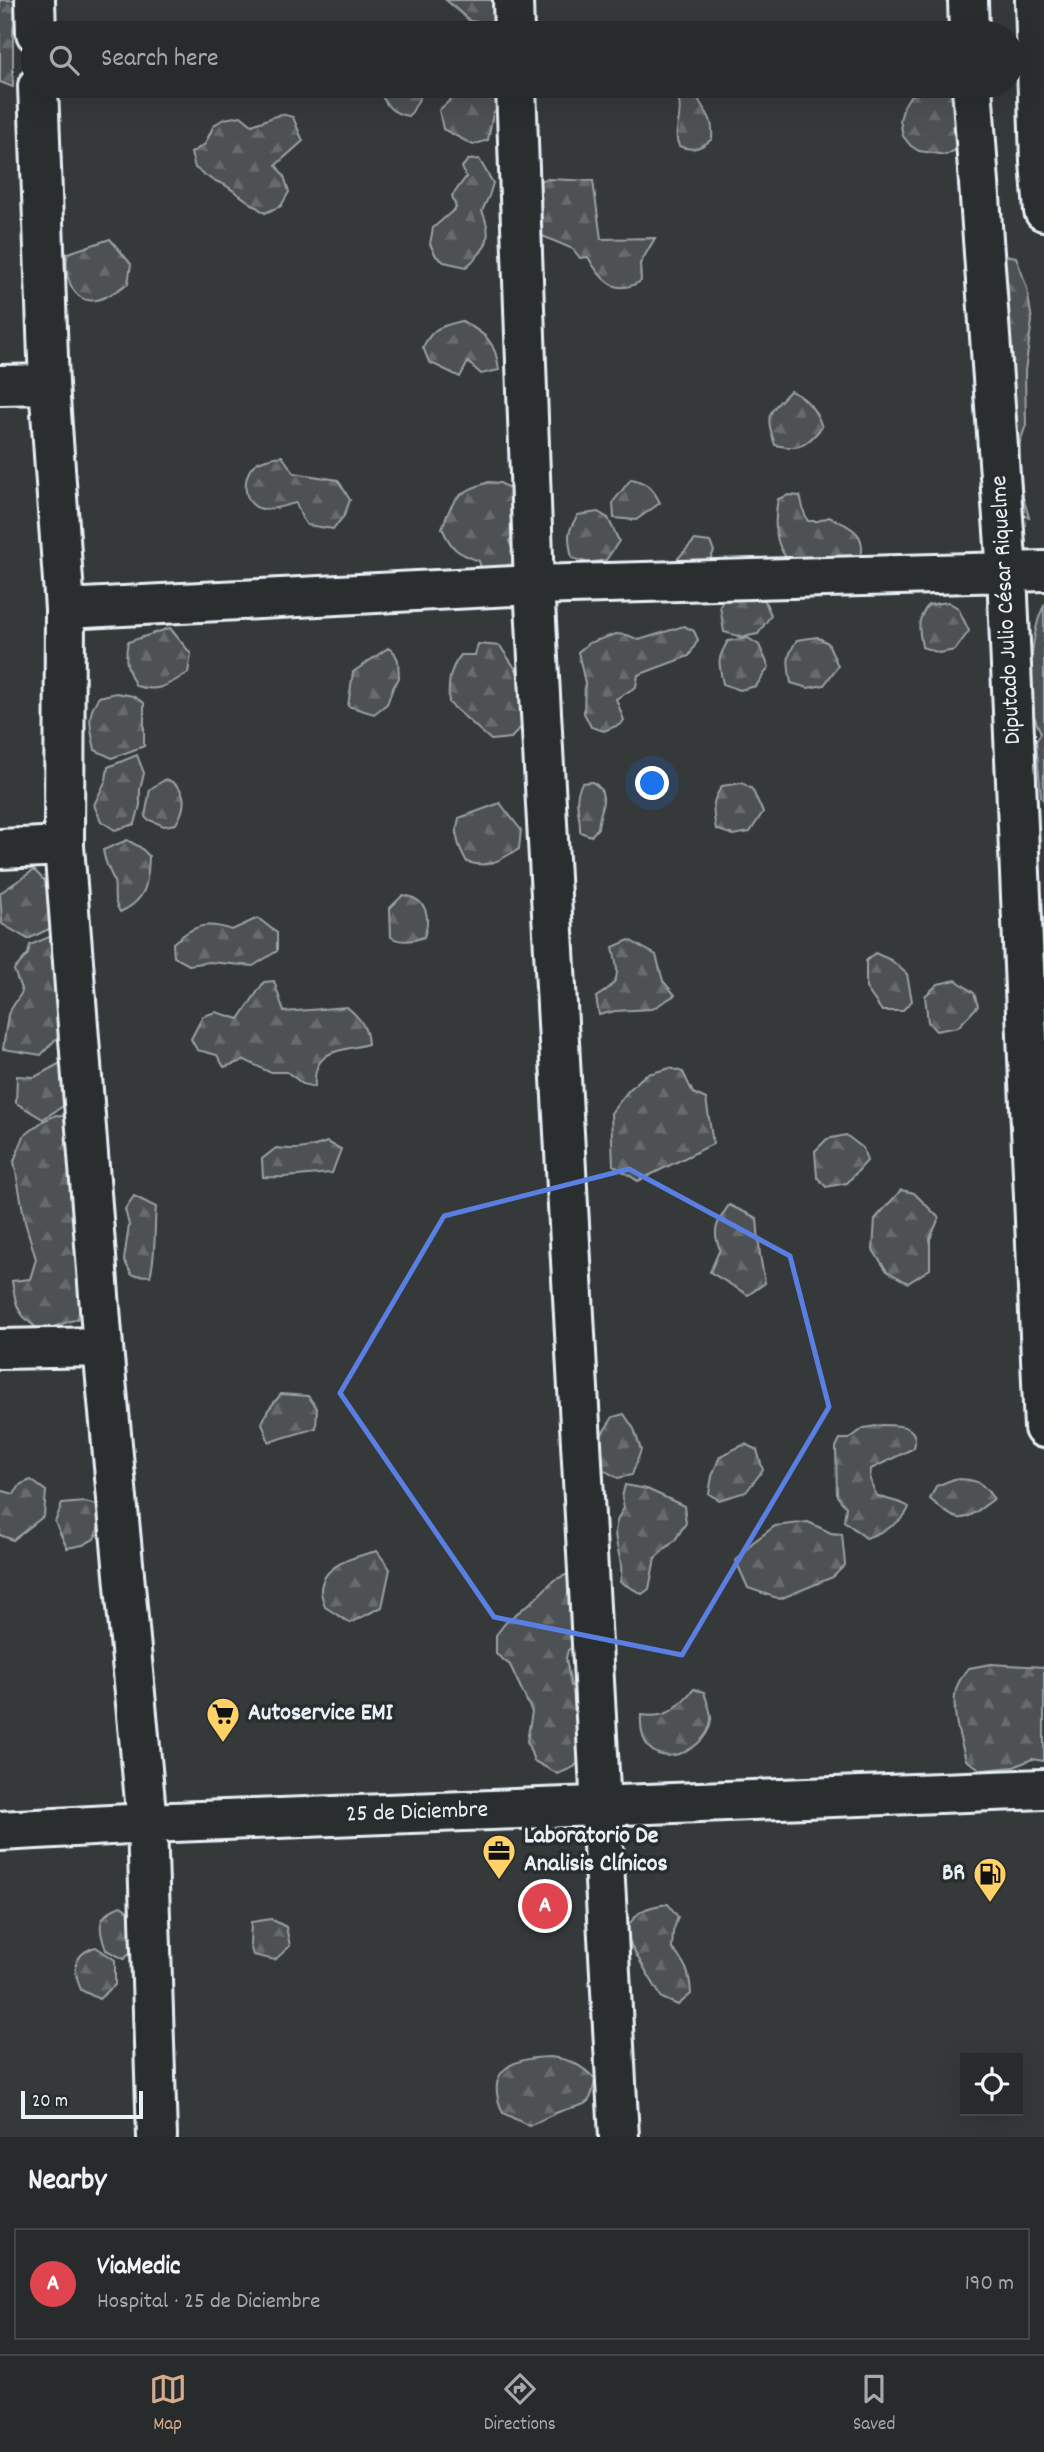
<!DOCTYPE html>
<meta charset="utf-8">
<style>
:root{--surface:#282b2c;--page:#343738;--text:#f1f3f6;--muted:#a5a7a9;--line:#444748;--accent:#d6ab8b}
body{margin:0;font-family:Dekko,sans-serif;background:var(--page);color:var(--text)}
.controls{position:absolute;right:21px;bottom:21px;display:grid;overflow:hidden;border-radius:0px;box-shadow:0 7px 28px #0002}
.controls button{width:63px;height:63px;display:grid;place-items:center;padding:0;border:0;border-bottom:2px solid var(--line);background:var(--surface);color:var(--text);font:35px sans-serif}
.scale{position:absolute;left:21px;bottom:18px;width:122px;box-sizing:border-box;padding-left:7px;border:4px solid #e8f1f8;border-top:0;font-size:19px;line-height:24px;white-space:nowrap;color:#e8f1f8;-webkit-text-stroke:5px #2a2d2e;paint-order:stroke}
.you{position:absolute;left:653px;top:784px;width:24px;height:24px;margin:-18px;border:5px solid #fff;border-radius:50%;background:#1a73e8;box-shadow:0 0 0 10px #1a73e833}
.badge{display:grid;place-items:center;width:46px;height:46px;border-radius:50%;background:var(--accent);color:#fff;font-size:23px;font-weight:700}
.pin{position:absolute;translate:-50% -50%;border:4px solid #fff;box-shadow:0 2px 7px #0006}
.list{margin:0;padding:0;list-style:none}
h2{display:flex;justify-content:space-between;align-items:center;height:91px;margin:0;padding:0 28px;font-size:30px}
h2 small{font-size:23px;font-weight:400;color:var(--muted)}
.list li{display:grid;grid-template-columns:46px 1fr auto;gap:21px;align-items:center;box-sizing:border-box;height:112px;margin:0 14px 14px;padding:0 14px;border:2px solid var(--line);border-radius:0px}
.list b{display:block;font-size:26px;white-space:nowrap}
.list p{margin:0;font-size:23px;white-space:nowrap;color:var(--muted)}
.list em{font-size:23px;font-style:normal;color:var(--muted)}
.icon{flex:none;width:38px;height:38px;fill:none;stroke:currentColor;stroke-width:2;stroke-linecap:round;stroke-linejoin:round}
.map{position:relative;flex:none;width:1044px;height:2137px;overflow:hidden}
.search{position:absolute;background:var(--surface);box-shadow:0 7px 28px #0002;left:21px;right:21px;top:21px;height:77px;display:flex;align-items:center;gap:18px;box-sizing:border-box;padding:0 24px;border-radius:38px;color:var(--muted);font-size:26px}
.sheet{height:217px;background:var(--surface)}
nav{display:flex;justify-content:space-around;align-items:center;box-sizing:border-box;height:98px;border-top:2px solid var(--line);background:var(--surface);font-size:19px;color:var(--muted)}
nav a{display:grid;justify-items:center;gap:4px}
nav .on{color:var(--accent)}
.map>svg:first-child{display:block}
</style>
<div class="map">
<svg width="1044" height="2137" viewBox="0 0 1044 2137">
<defs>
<pattern id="forest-firs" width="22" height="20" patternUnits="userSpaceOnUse" patternTransform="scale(1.75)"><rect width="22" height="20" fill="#4d5152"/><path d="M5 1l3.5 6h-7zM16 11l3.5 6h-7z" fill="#676a6c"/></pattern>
</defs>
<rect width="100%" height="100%" fill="#35393a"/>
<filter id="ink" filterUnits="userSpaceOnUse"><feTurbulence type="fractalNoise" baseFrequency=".0143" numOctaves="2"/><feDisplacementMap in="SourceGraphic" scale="14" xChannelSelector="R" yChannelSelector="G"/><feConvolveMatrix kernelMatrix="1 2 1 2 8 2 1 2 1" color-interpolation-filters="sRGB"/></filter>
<g filter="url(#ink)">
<path fill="url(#forest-firs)" stroke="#9aa1a5" stroke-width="2" d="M 0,0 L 16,0 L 13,31 L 13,87 L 0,82 Z
M 446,0 L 533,0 L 526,10 L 505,25 L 470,21 Z
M 469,27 L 519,28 L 521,33 L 451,33 Z
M 687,28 L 690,33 L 647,33 L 648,29 Z
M 383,86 L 426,86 L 412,112 L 408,116 C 392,113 387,107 380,92 Z
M 462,86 L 514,86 L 506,103 L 493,113 L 488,140 L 473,145 L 443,129 L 439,110 L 457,94 L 465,92 Z
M 931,86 L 966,86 L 970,142 L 946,155 L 919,151 L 911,146 L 903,136 L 900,120 L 904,106 L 910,96 Z
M 695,91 C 702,113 714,112 712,139 C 701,148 693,152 679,146 C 672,131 683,117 679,102 L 686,92 Z
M 281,114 L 293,117 L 303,141 L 276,165 L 284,176 L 289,192 L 281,206 L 265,213 L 225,185 L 211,179 L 195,168 L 191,153 L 205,144 L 214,125 L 224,119 L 241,116 L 252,125 Z
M 479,159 L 493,183 L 489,196 L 482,211 C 494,238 487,249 466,267 L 444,262 L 436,256 L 430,244 L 433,228 L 456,208 L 452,196 L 466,177 L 462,167 L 468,160 Z
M 548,179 L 593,181 L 601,239 L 655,238 L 640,264 L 641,281 C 615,297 601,280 588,257 L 580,258 L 573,249 L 540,235 L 536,216 L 542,198 L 536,181 Z
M 110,239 L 131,264 L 128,284 C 120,288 112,295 103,298 C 74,310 62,275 68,253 Z
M 999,254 L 1016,257 L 1027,288 L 1032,321 L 1025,371 L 1026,425 L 1020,442 L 1019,462 L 1023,497 L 1029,517 L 1014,513 Z
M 462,321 C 486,334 496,342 499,370 L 481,374 L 468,362 L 460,377 L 429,362 L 423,347 C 433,327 441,326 462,321 Z
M 790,391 C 807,397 816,410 822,427 C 807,445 800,451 775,445 C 765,413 767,415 790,391 Z
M 282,456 L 294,473 L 338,480 L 350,500 L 344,516 L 333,529 L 307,525 L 302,518 L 296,503 C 286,505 273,510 263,509 C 242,507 241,475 255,464 C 262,459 274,457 282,456 Z
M 631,479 C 645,481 654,489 660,503 L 636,520 L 614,518 L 613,502 Z
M 489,482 L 500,483 L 513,490 L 517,534 L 509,541 C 514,551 516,559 509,569 L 482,571 L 479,561 C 457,553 452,550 442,528 C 454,496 457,493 489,482 Z
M 789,495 L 800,496 C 803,504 803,515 808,521 L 818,521 L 829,517 C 853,528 868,533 860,563 L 789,561 C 774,545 774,520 778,499 Z
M 598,512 L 608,518 L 619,541 L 606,560 L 589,563 L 572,558 C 568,537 566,533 578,515 Z
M 695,540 L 710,542 L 714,551 L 709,562 L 668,569 Z
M 761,592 L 771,615 L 758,634 L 742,637 L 724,632 L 720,606 L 725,597 Z
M 948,602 L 958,608 L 969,631 L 955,650 L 939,653 L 922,647 C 919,627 916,622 928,605 Z
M 1044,606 L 1044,801 L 1041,797 L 1036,741 L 1041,733 C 1037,724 1033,715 1031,706 C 1027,683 1033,625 1044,606 Z
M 684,626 L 694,631 L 698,640 L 689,656 L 638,675 L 636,687 L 616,699 L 624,720 L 621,724 L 604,731 L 591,727 L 584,713 L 585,683 L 578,652 L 589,643 L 616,634 L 627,635 L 639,640 Z
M 170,628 L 191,654 L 188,673 C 169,684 159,693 136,686 C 127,670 124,660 128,642 Z
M 817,637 L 828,643 L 838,666 L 824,685 L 808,688 L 791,683 C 788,663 785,658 797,640 Z
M 748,638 L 759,645 L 769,667 L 756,686 L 740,690 L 723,684 C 719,662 716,661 728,641 Z
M 478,644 L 500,646 L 517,671 L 522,689 L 524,724 L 511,738 L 491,740 L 449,703 C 448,684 449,669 461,655 L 475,655 Z
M 388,648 L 394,652 L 398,660 L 399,678 L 393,688 L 387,704 L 374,714 L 348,706 L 353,672 Z
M 116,693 L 133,696 L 144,703 L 144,746 L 112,758 L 95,750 C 91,728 85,716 99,697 Z
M 137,755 L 144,773 L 140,789 L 140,805 L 135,824 L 115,830 L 101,821 L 94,805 L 106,780 L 108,767 Z
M 166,779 C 188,788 187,806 176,824 L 164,826 L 147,819 L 145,817 L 150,789 Z
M 592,782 C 612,792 599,812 598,828 L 591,836 L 580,832 C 581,814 572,800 582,783 Z
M 742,783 L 752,789 L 763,812 L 750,832 L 733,835 L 716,829 C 713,809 710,804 722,786 Z
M 500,803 L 521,830 L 519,849 C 499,860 489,869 467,862 C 458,846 454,836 459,818 Z
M 127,840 L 140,847 L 149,856 C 148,883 147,900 120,912 C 110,895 118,890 113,878 C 108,868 105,862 103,850 Z
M 34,870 L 59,895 L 51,928 L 28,939 L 2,924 L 0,893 Z
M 403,895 C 427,899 431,916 424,937 C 414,941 400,943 391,937 L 390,908 Z
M 258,918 L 277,933 L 277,951 L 253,966 L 209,962 L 189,965 L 174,957 L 173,943 C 194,925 206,921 232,930 Z
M 54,935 L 76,1018 L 41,1055 L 3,1049 L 8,1014 L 22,992 L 14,970 L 28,954 L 30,945 Z
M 629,940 L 656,955 L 663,981 L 675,995 L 652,1009 L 615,1011 L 599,1015 L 596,997 C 623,981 618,975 613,947 Z
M 875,953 L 891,960 L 907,974 L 912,1001 L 902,1011 L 882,1011 L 866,988 L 866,961 Z
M 956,980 L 974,993 L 978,1006 L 958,1027 L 936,1031 L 928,1022 L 925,996 L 938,984 Z
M 274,981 L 284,1012 L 347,1007 C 360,1018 367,1027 368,1044 C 340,1052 312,1048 315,1087 L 303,1084 L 287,1072 L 269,1072 L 245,1060 L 224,1067 L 217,1055 L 197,1050 L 191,1039 L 203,1016 L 216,1012 L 239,1019 L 264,982 Z
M 64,1061 L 75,1088 L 63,1106 L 43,1119 L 16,1103 L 17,1076 L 35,1077 Z
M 670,1068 L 683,1072 L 693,1093 L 706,1099 L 713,1144 L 638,1181 L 613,1165 L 611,1113 L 628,1091 L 645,1075 Z
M 56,1115 L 76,1118 L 87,1290 L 77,1319 L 41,1331 C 18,1315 16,1309 12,1281 L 30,1279 L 36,1259 L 25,1222 L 14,1161 L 24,1136 L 43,1121 Z
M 846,1135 L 863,1148 L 867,1161 L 847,1183 L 826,1187 L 817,1177 L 815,1151 L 827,1139 Z
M 327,1142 L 341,1149 L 332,1173 C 311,1174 283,1179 263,1177 L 262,1159 L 276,1148 C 295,1150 309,1149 327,1142 Z
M 901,1190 L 914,1193 L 939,1218 L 930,1239 L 930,1269 L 908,1283 L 887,1271 L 873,1250 L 875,1219 Z
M 134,1196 L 156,1207 C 154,1228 156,1258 150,1276 L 132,1275 L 124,1260 L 129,1225 L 125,1209 Z
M 729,1205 L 757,1218 L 760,1255 L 765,1283 L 748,1295 L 710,1272 L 720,1249 C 711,1230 718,1221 729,1205 Z
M 281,1394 L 308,1396 L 317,1408 L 316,1428 L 269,1442 L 262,1423 L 268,1410 Z
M 624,1414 L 634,1429 L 641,1450 L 632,1475 L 618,1478 L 600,1468 L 598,1440 L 613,1417 Z
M 882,1425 C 900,1425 920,1425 914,1448 L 871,1469 L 870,1479 L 876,1495 C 888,1501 898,1500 909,1507 C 904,1523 880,1533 866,1538 L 844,1521 L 846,1507 L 837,1496 L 836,1447 L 840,1439 L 849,1439 L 864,1428 Z
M 745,1444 L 757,1450 L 763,1470 L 746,1492 L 719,1500 L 709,1494 L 712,1476 L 720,1456 Z
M 954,1479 C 976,1479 981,1481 994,1499 C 962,1522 962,1527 930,1499 L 936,1486 Z
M 31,1480 L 46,1491 L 44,1516 L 13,1540 L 0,1535 L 0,1490 L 14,1494 L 21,1484 Z
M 625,1485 L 647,1489 L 684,1506 L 686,1523 L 675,1540 L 655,1558 L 649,1589 L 642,1594 L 620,1582 C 627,1553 603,1537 624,1508 L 622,1497 Z
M 85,1502 L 101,1506 L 101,1522 L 94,1539 L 83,1545 L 67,1548 L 55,1522 L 62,1504 Z
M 808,1522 L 831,1533 L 842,1534 L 845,1565 L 833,1577 L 780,1599 L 748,1588 L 736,1561 L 752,1543 L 775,1526 Z
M 377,1551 L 390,1569 L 382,1607 L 350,1623 L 325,1607 C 324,1602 321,1596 321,1591 C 321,1564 357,1556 377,1551 Z
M 568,1574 L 580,1582 L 575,1646 L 568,1650 L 566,1658 L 571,1686 L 577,1688 L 581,1718 C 569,1731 581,1741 583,1757 L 574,1767 L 558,1774 L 534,1761 L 527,1741 L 532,1712 L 510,1665 L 496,1654 L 496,1635 L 507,1621 L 534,1600 L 554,1580 Z
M 991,1664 L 1044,1667 L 1044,1761 L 1032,1759 L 1014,1767 L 982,1770 L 966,1760 C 960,1739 948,1702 959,1682 C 961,1677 966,1672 969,1668 Z
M 694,1689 L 704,1692 C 706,1700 712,1712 711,1720 C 707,1756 637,1780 641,1715 C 669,1719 675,1709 694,1689 Z
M 668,1904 L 678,1917 L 673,1932 L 672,1949 C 686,1963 690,1974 691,1994 L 678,2005 L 662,1998 L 631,1946 L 626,1929 C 638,1910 645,1907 668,1904 Z
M 121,1906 L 139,1919 L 140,1944 L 124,1959 L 106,1950 C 98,1928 96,1915 121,1906 Z
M 271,1919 L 286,1927 L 290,1946 L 275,1960 L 253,1955 L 250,1945 L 251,1922 Z
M 96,1947 L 115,1960 L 115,1985 L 99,1999 L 81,1990 C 73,1970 72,1954 96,1947 Z
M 550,2057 C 570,2059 581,2065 595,2079 C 591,2109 585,2103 561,2111 C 550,2115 540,2121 529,2126 L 503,2113 C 484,2071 510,2058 550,2057 Z"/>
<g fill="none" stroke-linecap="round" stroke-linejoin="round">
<defs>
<path id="minor" d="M 35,0 L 36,33
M 513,0 L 514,33
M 968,0 L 969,33
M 1035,0 L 1040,162 L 1044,211
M 38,86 L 49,384 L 65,609 L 64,846 L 103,1347 L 147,1823 L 157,2137
M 516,86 L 534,585 L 619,2137
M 972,86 L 1007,573 L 1044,1428
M 0,385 L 49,384
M 65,609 L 534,585 L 1044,571
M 0,849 L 64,846
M 0,1349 L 103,1347
M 0,1831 L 147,1823 L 1044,1789"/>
</defs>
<use href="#minor" stroke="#e8f1f8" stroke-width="44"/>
<use href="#minor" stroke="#2a2d2e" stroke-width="38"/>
</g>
</g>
<path fill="none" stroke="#5a7fe2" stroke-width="5" stroke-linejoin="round" d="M 629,1169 L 790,1256 L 829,1407 L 682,1655 L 494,1617 L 340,1393 L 444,1216 Z"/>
<defs>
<symbol id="supermarket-pin" viewBox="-11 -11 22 30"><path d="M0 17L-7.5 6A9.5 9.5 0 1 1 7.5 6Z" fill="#ffd166" stroke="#2a2d2e"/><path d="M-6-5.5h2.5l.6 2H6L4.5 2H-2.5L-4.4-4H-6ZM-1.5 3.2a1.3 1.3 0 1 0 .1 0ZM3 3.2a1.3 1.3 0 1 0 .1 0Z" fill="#111"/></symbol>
<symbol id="office-pin" viewBox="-11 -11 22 30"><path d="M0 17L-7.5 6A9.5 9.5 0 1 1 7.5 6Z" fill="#ffd166" stroke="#2a2d2e"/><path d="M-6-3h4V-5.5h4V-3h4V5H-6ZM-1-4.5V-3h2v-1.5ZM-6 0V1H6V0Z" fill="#111"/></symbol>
<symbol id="fuel-pin" viewBox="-11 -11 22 30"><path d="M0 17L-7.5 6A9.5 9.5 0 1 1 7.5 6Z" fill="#ffd166" stroke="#2a2d2e"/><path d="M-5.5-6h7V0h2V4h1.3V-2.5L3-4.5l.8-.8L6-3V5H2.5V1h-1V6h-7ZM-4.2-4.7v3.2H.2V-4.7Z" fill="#111"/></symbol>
</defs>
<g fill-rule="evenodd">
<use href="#supermarket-pin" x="204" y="1695" width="38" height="52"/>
<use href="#office-pin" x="480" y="1832" width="38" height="52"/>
<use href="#fuel-pin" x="971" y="1855" width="38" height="52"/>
</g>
<g text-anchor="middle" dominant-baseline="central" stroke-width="7" stroke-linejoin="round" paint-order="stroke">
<g font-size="24" fill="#e8f1f8" stroke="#2a2d2e">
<text transform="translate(1007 610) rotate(-93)">Diputado Julio César Riquelme</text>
<text transform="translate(417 1813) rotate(-2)">25 de Diciembre</text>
</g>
<g font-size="24" font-weight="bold" fill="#e8f1f8" stroke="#2a2d2e" text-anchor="start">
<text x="248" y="1714">Autoservice EMI</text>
<text x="524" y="1837">Laboratorio De<tspan x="524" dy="28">Analisis Clínicos</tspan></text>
<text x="965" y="1874" text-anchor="end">BR</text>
</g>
</g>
</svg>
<div class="controls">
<button><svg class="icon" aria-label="locate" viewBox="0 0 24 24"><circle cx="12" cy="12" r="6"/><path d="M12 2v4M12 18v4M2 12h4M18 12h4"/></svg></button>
</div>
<div class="scale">20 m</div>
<div class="you"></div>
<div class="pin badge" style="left:545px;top:1906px;background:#e0444e">A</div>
<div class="search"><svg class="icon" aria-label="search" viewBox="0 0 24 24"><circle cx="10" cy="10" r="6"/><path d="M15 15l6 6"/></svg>Search here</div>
</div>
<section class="sheet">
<h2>Nearby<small></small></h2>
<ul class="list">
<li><span class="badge" style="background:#e0444e">A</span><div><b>ViaMedic</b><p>Hospital · 25 de Diciembre</p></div><em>190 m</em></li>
</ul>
</section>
<nav>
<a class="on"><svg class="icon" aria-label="map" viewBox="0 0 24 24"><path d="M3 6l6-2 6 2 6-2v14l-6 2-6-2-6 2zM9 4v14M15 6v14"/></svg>Map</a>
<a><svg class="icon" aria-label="directions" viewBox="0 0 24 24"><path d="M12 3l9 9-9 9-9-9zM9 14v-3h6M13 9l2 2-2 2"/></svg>Directions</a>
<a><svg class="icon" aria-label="saved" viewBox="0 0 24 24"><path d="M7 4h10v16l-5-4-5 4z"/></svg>Saved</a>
</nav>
